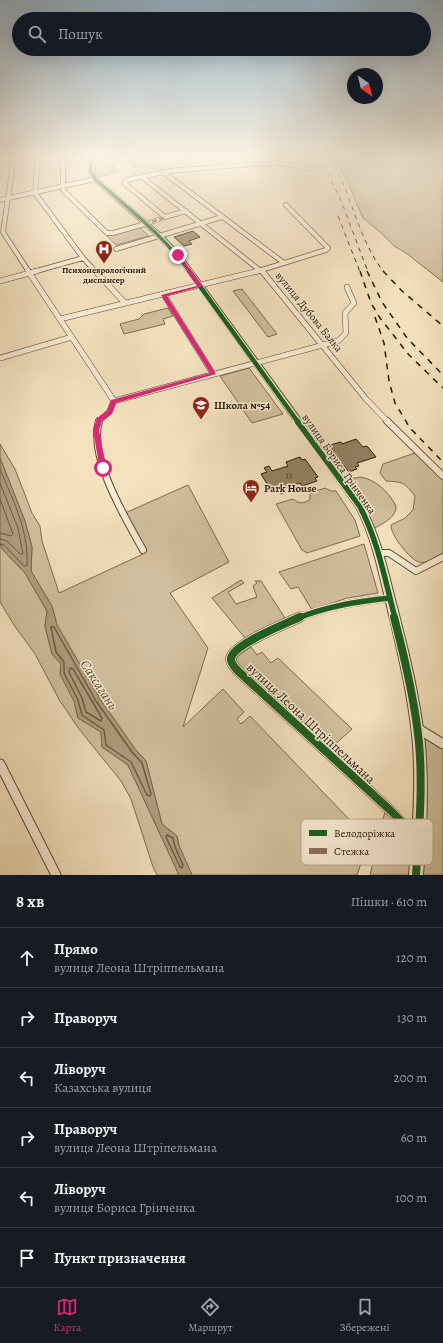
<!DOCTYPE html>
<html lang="uk">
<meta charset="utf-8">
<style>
:root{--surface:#171b24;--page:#242831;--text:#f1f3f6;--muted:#9ea1a6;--line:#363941;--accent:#db2777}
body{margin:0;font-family:Alegreya,serif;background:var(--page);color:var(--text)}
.compass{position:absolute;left:347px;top:68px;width:36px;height:36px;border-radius:50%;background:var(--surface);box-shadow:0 4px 16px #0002;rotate:145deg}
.stop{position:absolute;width:12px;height:12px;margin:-9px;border:3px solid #db2777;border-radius:50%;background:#fff}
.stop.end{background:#db2777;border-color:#fff;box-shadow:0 1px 4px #0008}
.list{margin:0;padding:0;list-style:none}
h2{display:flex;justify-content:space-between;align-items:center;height:52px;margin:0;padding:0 16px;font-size:17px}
h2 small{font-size:13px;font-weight:400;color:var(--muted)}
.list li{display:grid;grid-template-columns:26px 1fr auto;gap:12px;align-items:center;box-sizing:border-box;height:60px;padding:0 16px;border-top:1px solid var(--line)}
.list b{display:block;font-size:15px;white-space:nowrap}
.list p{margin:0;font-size:13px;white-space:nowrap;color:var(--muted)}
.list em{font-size:13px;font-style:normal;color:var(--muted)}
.icon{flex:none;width:22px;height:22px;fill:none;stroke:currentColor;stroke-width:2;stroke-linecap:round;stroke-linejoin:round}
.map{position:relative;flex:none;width:443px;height:875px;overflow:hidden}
.search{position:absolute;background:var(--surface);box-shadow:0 4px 16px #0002;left:12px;right:12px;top:12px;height:44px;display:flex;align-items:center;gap:10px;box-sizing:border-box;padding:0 14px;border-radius:22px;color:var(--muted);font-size:15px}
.sheet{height:412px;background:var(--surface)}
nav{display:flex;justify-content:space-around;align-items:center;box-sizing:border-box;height:56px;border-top:1px solid var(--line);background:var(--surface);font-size:11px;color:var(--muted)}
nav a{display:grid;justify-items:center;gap:2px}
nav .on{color:var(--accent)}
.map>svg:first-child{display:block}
</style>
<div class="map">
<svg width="443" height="875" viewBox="0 0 443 875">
<rect width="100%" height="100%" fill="#f4e2bf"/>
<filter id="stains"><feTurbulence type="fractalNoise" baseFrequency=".005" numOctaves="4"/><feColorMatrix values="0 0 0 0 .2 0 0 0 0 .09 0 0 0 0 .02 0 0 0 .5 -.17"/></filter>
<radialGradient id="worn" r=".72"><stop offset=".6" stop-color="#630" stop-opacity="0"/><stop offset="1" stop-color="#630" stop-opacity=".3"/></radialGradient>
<path fill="#d1c09f" stroke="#7d6c50" d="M 149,157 L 159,165 L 163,172 L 147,176 L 128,162 Z
M 333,157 L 443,157 L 443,282 L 406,253 L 394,246 L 381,233 L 363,218 L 346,178 Z
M 119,158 L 125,162 L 112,166 L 119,171 L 99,177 L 95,170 L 96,160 Z
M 139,227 L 149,236 L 116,245 L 107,236 Z
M 242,289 L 277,334 L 268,337 L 233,291 Z
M 168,308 L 173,316 L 163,319 L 165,324 L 124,334 L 120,324 L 139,319 L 144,314 Z
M 249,368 L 283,414 L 252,423 L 220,376 Z
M 0,444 L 15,469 L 32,513 L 40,526 L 42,541 L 59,593 L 143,554 L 123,514 L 188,485 L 229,562 L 170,593 L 208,648 L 183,727 L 223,689 L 244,712 L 237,719 L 241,724 L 250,716 L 369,840 L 357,875 L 192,875 L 179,846 L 177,836 L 162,824 L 146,761 L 135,749 L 100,699 L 57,625 L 52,606 L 31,571 L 32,547 L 25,521 L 0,458 Z
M 418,452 L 443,476 L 443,557 C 434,561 429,564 419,562 C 410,560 390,534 391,525 L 405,518 L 413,510 L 415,496 C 404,482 403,482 386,481 L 380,473 L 383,464 Z
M 361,477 C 376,480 389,492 396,506 C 397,518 380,525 371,530 L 341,480 Z
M 325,488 L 331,491 L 336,491 L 355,520 L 360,536 L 307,553 L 302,550 L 276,504 L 293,499 C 299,504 304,504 310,499 L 310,493 Z
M 0,543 L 3,550 L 25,573 L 47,611 L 45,626 L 52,654 L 61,664 L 60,674 L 74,701 L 78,718 L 101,732 L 102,747 L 128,765 L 179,875 L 157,875 L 153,867 L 131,799 L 121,781 L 79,729 L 60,701 L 35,654 L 14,625 L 0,602 Z
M 364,544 L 378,593 L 347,598 L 312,610 L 298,587 L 291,589 L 279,572 Z
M 241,580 L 244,583 L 228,592 L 236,604 L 257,597 L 253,586 L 257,583 L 255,581 L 261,581 L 285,618 L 246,639 L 212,598 Z
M 251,647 L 257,655 L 262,652 L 271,663 L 278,658 L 352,729 L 332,747 L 238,665 L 236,659 L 239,655 Z
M 417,728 L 443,744 L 443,875 L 370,875 L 386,807 L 418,838 Z"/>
<path fill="#af9d7e" stroke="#79684c" d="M 0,458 L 25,521 L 32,547 L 31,571 L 52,606 L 57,625 L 100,699 L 135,749 L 146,761 L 162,824 L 177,836 L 179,846 L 192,875 L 179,875 L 128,765 L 102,747 L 101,732 L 78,718 L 74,701 L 60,674 L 61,664 L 52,654 L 45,626 L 47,611 L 25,573 L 3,550 L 0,543 Z"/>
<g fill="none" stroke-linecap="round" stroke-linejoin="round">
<path stroke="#6c5a40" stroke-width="1" d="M 0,469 C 13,500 29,531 27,566 L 24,566 L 4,545 L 0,544
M 0,483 L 18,528 L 23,554 L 20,554 L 7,541 L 0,539
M 0,499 L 13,534 L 11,536 L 0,533"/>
<path stroke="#6c5a40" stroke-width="1.5" d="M 51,627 L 54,627 L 96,701 L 132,752 L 142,763 L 151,794 L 150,796 L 147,795 L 131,762 L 106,745 L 104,730 L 82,715 L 78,700 L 64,673 L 64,662 L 56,652 Z
M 70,668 L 73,669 L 102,718 L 101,721 L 86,712 L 82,698 L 69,672 Z
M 167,835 L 173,838 L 175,847 L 183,865 L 182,868 L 180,867 L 166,837 Z"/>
</g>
<path fill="#938164" stroke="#291801" d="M 193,231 L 200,237 L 189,241 L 192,244 L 184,246 L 174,237 Z
M 356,439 L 363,447 L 367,446 L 376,457 L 357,463 L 359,466 L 355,467 L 357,469 L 349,472 L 337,458 L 330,445 L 341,442 L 342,444 Z
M 300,457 L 302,460 L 305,459 L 318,477 L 315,478 L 317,481 L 302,486 L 300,483 L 284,488 L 286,492 L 281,494 L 278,490 L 272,492 L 261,474 L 267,472 L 264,468 L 269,466 L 272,471 L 288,466 L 286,462 Z"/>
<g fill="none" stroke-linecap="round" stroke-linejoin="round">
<defs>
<path id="pedestrian" d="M 145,224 L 166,217"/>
<path id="minor-far3" d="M 14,157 L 3,232 L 29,272
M 38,157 L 35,193 L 83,258 L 96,272
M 63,157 L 63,190 L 107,233 L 113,233 L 145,224
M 163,172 L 284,263
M 142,177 L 262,272
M 0,200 L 95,179
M 186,211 L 165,217 L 124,183 L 127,180 L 169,171 L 254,164 L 279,163 L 312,169
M 116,249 L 222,217
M 33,272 L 83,258
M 255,272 L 326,250 L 328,248 L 286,205"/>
<path id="minor-far2" d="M 28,271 L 114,401
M 95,271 L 125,303
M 262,271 L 366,399 L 388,422
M 0,281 L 37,271
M 164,295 L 213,374
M 60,319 L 258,271
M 0,358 L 72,337
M 114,401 L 338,341 L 346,333 L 345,313 L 354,303 L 347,287
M 98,422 L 109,412 L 114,401"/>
<path id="minor-far1" d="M 99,421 C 88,457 126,519 143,550
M 387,421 L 443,476
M 378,553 L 389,553 L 416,571 L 443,557
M 298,618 C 328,606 358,601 390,598"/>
<path id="minor" d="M 300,617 C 287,623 234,644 231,658 C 230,663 235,667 238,671 L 390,810 L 417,838
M 417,728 L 443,744
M 0,764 L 56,875"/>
<path id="tertiary" d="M 90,157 L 94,157 L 92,169 L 97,178 L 162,235 L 180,254 L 362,503 C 380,534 387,568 396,603 C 408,649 420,697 425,745 C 429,788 426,832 423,875 L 409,875 C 413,832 416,788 413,745 C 409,697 397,649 386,602 C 378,570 372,537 356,507 L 176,256 L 158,237 L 93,180 L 88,169 Z"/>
</defs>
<use href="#pedestrian" stroke="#5c4a30" stroke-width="5"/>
<use href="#minor-far3" stroke="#5c4a30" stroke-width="5.5"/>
<use href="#minor-far2" stroke="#5c4a30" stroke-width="6"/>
<use href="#minor-far1" stroke="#5c4a30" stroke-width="8"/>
<use href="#minor" stroke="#5c4a30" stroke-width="11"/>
<use href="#tertiary" stroke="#5c4a30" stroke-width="2"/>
<use href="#pedestrian" stroke="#f8ecd5" stroke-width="3.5"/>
<use href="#minor-far3" stroke="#f8ecd5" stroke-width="4"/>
<use href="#minor-far2" stroke="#f8ecd5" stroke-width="5"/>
<use href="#minor-far1" stroke="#f8ecd5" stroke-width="6"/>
<use href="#minor" stroke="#f8ecd5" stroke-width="9"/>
<use href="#tertiary" fill="#f8ecd5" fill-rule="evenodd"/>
<path stroke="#291801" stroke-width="1" stroke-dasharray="4.5 4.5" stroke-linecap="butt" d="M 319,157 L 340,198 L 368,272
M 330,157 C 352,193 357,238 384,272
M 338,216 L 360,272"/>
<path stroke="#291801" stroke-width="1.5" stroke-dasharray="6 6" stroke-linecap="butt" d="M 360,271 L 371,303 L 380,318 L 409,355 L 443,388
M 367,271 L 382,302 L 407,338 L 443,375
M 383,271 L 401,290 L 443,326
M 375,317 L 384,343 L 389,381 L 395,403 L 410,428 L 443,462"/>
<path stroke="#8d6e63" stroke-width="2.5" stroke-dasharray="5 2.5" stroke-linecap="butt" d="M 145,224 L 166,217"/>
<defs>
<path id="cycleway-far3" d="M 92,157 L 90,169 L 95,179 C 128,208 164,236 190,272"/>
<path id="cycleway-far2" d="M 189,271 L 298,422"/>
<path id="cycleway-far1" d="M 297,421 L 359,505 C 378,540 385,580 395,618
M 298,618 C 328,606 358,601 390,598"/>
<path id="cycleway" d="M 300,617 C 287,623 234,644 231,658 C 230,663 235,667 238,671 L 390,810 L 419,839
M 394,617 C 405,659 415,701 419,743 C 423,787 419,831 416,875"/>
</defs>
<use href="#cycleway-far3" stroke="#f8ecd5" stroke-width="5"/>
<use href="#cycleway-far2" stroke="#f8ecd5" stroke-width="6"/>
<use href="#cycleway-far1" stroke="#f8ecd5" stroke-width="8"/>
<use href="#cycleway" stroke="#f8ecd5" stroke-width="10"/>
<use href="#cycleway-far3" stroke="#1b5e20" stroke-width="3.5"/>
<use href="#cycleway-far2" stroke="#1b5e20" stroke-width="4.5"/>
<use href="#cycleway-far1" stroke="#1b5e20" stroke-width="5.5"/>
<use href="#cycleway" stroke="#1b5e20" stroke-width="8"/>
</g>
<linearGradient id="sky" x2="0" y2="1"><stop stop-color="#91abbe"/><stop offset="0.56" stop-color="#faf2e2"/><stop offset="1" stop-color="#faf2e2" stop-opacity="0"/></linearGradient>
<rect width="443" height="279" fill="url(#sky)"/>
<path fill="#db2777" d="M 176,254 L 179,254 L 203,286 L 167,296 L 216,374 L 116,403 L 112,414 L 102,421 L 99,430 L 106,468 L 103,471 L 100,470 L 93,430 L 97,418 L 107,411 L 111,400 L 210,373 L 161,295 L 197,286 Z"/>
<defs>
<symbol id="hospital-pin" viewBox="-11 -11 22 30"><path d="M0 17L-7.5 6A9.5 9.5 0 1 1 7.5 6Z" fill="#8f2418" stroke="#f8ecd5"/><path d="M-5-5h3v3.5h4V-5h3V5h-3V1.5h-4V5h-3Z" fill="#fff"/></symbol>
<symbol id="school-pin" viewBox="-11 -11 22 30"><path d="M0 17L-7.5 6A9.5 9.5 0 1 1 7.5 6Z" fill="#8f2418" stroke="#f8ecd5"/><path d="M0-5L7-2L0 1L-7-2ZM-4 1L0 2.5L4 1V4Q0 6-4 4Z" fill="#fff"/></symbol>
<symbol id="hotel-pin" viewBox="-11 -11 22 30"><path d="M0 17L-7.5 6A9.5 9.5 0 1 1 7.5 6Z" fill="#8f2418" stroke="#f8ecd5"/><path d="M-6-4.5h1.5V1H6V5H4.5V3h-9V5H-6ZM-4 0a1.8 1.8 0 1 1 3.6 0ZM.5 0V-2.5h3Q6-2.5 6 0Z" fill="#fff"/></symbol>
</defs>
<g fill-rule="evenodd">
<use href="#hospital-pin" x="94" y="239" width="20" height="27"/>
<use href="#school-pin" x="191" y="395" width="20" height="27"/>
<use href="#hotel-pin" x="241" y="478" width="20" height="27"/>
</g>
<g text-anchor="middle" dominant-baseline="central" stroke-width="3" stroke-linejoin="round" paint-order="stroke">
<g font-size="9" font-weight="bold" fill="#291801" stroke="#f8ecd5">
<text x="104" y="270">Психоневрологічний<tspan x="104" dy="10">диспансер</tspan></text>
</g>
<g font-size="9" fill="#44321a">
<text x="289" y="475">13</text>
</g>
<g font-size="11" fill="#291801" stroke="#f8ecd5">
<text transform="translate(309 312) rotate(51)">вулиця Дубова Балка</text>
<text transform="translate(339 464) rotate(55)">вулиця Бориса Грінченка</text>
</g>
<g font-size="11" font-weight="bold" fill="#291801" stroke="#f8ecd5" text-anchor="start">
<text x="214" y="405">Школа №54</text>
<text x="264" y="488">Park House</text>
</g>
<g font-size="13" fill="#291801" stroke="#f8ecd5">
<text transform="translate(311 723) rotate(43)">вулиця Леона Штріппельмана</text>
</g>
<g font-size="14" font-style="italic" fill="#5f4d33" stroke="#f8ecd5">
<text transform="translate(99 685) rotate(57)">Саксагань</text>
</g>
</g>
<rect x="301" y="819" width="132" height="46" rx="6" fill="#f8ecd5" stroke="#baac95" stroke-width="1"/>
<rect x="309" y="830" width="18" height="6" fill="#1b5e20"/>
<rect x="309" y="848" width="18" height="6" fill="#8d6e63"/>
<g font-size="11" fill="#291801">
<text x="334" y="837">Велодоріжка</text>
<text x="334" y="855">Стежка</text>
</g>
<rect width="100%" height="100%" filter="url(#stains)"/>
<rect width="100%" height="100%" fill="url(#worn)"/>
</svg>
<svg class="compass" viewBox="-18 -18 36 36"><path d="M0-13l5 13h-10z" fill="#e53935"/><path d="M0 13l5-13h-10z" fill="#9ea1a6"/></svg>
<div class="stop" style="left:103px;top:468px"></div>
<div class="stop end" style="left:178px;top:255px"></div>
<div class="search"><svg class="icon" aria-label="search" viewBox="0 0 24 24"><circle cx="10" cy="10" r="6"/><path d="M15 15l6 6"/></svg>Пошук</div>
</div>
<section class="sheet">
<h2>8 хв<small>Пішки · 610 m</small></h2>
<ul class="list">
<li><svg class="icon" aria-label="ahead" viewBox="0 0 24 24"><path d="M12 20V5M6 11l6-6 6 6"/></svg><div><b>Прямо</b><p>вулиця Леона Штріппельмана</p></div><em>120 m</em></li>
<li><svg class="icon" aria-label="right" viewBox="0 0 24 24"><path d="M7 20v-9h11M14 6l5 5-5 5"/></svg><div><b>Праворуч</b></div><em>130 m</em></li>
<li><svg class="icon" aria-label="left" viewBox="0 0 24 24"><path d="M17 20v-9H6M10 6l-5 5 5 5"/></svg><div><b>Ліворуч</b><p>Казахська вулиця</p></div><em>200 m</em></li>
<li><svg class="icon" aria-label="right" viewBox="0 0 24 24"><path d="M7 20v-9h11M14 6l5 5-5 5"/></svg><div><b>Праворуч</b><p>вулиця Леона Штріпельмана</p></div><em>60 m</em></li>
<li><svg class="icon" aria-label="left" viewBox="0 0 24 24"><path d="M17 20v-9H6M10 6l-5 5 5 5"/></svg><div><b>Ліворуч</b><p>вулиця Бориса Грінченка</p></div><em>100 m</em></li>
<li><svg class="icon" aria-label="arrive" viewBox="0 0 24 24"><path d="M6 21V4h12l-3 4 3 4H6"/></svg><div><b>Пункт призначення</b></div></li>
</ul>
</section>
<nav>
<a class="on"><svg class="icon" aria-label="map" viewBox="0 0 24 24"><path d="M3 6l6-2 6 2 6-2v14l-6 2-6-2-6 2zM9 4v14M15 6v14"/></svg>Карта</a>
<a><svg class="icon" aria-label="directions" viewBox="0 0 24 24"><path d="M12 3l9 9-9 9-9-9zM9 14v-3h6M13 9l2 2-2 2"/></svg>Маршрут</a>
<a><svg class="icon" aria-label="saved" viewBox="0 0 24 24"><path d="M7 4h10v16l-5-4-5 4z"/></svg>Збережені</a>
</nav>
